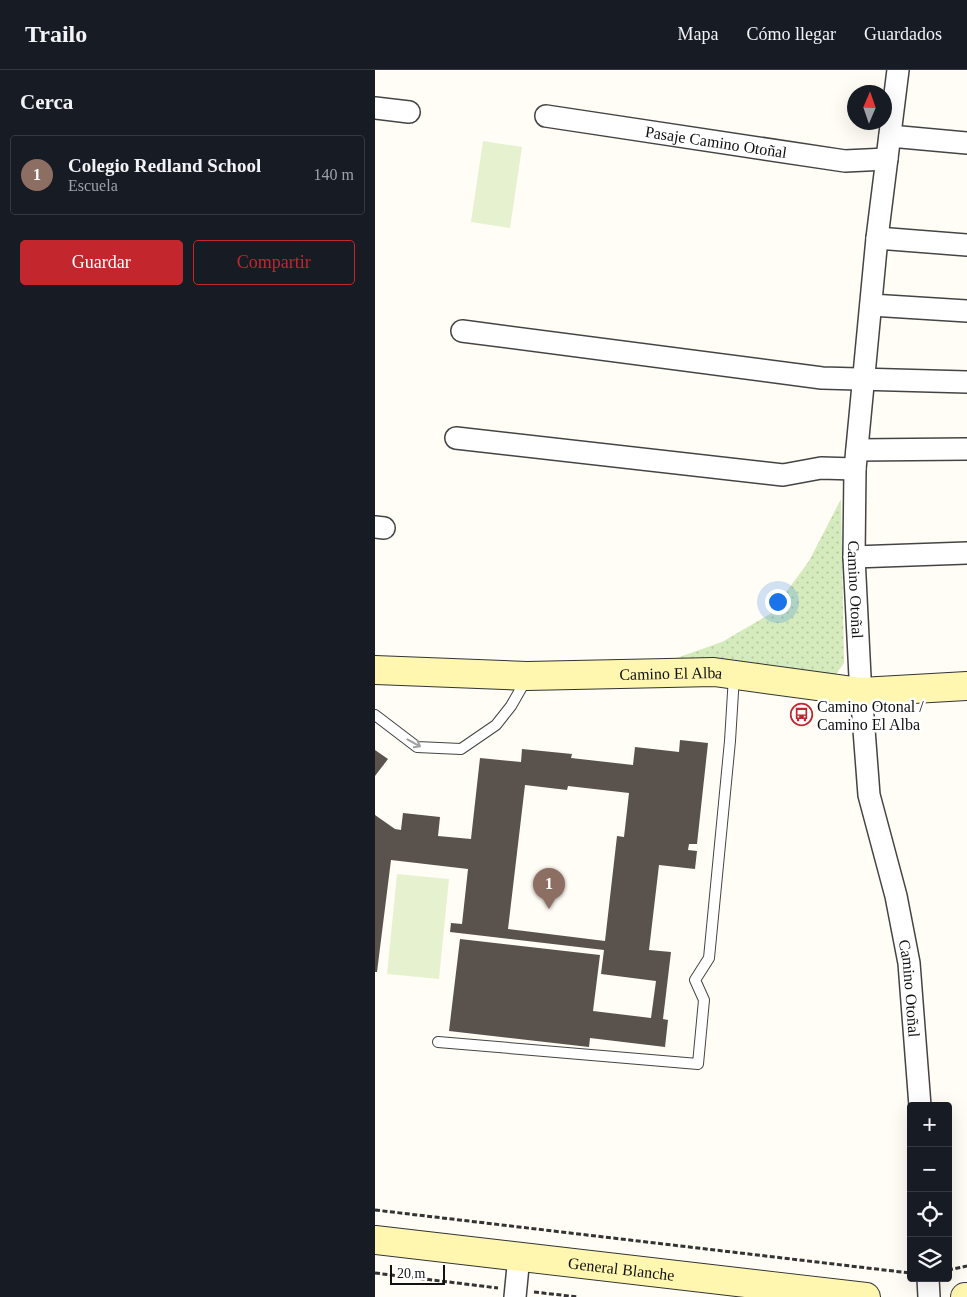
<!DOCTYPE html>
<html lang="es">
<meta charset="utf-8">
<style>
:root{--surface:#171b24;--page:#242831;--text:#f1f3f6;--muted:#9ea1a6;--line:#363941;--accent:#c4262e}
body{margin:0;font-family:"Times New Roman",serif;background:var(--page);color:var(--text)}
.controls{position:absolute;right:15px;bottom:15px;display:grid;overflow:hidden;border-radius:5px;box-shadow:0 5px 20px #0002}
.controls button{width:45px;height:45px;display:grid;place-items:center;padding:0;border:0;border-bottom:1px solid var(--line);background:var(--surface);color:var(--text);font:25px sans-serif}
.compass{position:absolute;left:472px;top:15px;width:45px;height:45px;border-radius:50%;background:var(--surface);box-shadow:0 5px 20px #0002;rotate:2deg}
.scale{position:absolute;left:15px;bottom:12px;width:55px;box-sizing:border-box;padding-left:5px;border:2px solid #111;border-top:0;font-size:14px;line-height:18px;white-space:nowrap;color:#111;-webkit-text-stroke:4px #fff;paint-order:stroke}
.you{position:absolute;left:402px;top:531px;width:18px;height:18px;margin:-12px;border:4px solid #fff;border-radius:50%;background:#1a73e8;box-shadow:0 0 0 8px #1a73e833}
.badge{display:grid;place-items:center;width:32px;height:32px;border-radius:50%;background:var(--accent);color:#fff;font-size:16px;font-weight:700}
.pin{position:absolute;translate:-50% -41px;filter:drop-shadow(0 1px 2px #0008)}
.pin::after{content:'';position:absolute;top:26px;width:18px;height:15px;background:inherit;clip-path:polygon(0 0,100% 0,50% 100%)}
.list{margin:0;padding:0;list-style:none}
h2{display:flex;justify-content:space-between;align-items:center;height:65px;margin:0;padding:0 20px;font-size:21px}
h2 small{font-size:16px;font-weight:400;color:var(--muted)}
.list li{display:grid;grid-template-columns:32px 1fr auto;gap:15px;align-items:center;box-sizing:border-box;height:80px;margin:0 10px 10px;padding:0 10px;border:1px solid var(--line);border-radius:5px}
.list b{display:block;font-size:19px;white-space:nowrap}
.list p{margin:0;font-size:16px;white-space:nowrap;color:var(--muted)}
.list em{font-size:16px;font-style:normal;color:var(--muted)}
.actions{display:flex;gap:10px;padding:15px 20px}
.actions a{flex:1;padding:11px 0;border:1px solid var(--accent);border-radius:5px;text-align:center;font-size:18px;color:var(--accent)}
.actions .main{background:var(--accent);color:#fff}
.icon{flex:none;width:28px;height:28px;fill:none;stroke:currentColor;stroke-width:2;stroke-linecap:round;stroke-linejoin:round}
.map{position:relative;flex:none;width:592px;height:1227px;overflow:hidden}
header{display:flex;align-items:center;gap:30px;box-sizing:border-box;height:70px;padding:0 25px;background:var(--surface);border-bottom:1px solid var(--line)}
header strong{font-size:24px}
nav{display:flex;gap:28px;margin-inline-start:auto;font-size:18px}
main{display:flex}
aside{flex:1;background:var(--surface)}
.map>svg:first-child{display:block}
</style>
<header>
<strong>Trailo</strong>
<nav><a>Mapa</a><a>Cómo llegar</a><a>Guardados</a></nav>
</header>
<main>
<aside>
<h2>Cerca<small></small></h2>
<ul class="list">
<li><span class="badge" style="background:#8d6e63">1</span><div><b>Colegio Redland School</b><p>Escuela</p></div><em>140 m</em></li>
</ul>
<div class="actions"><a class="main">Guardar</a><a>Compartir</a></div>
</aside>
<div class="map">
<svg width="592" height="1227" viewBox="0 0 592 1227">
<defs>
<pattern id="grass-dots" width="8" height="8" patternUnits="userSpaceOnUse" patternTransform="scale(1.25)"><rect width="8" height="8" fill="#d5ebbd"/><path d="M2 2h.1M6 6h.1" fill="none" stroke="#b6c8a1" stroke-width="1.8" stroke-linecap="round"/></pattern>
</defs>
<rect width="100%" height="100%" fill="#fffdf5"/>
<path fill="url(#grass-dots)" d="M 466,429 L 469,593 L 458,608 L 270,599 L 347,572 L 395,544 L 434,491 Z"/>
<path fill="#e6f2cf" d="M 108,71 L 147,77 L 135,158 L 96,152 Z
M 22,804 L 74,809 L 64,909 L 12,904 Z"/>
<path fill="#5a524d" fill-rule="evenodd" d="M 305,670 L 333,673 L 322,774 L 314,774 L 313,780 L 322,781 L 320,799 L 284,795 L 274,880 L 296,882 L 288,949 L 293,950 L 290,977 L 215,968 L 214,977 L 74,961 L 85,869 L 225,885 L 218,941 L 276,948 L 281,911 L 226,904 L 229,880 L 75,862 L 76,853 L 87,854 L 93,799 L 16,790 L 2,902 L 0,902 L 0,745 L 20,759 L 26,760 L 28,743 L 65,747 L 63,766 L 96,769 L 105,688 L 146,692 L 147,679 L 197,684 L 196,688 L 258,695 L 260,677 L 304,682 ZM 150,715 L 192,720 L 193,716 L 254,723 L 249,767 L 242,766 L 230,871 L 133,859 Z
M 0,680 L 13,689 L 0,706 Z"/>
<g fill="none" stroke-linecap="round" stroke-linejoin="round">
<defs>
<path id="lane" d="M 0,645 L 42,677 L 86,679 L 121,655 L 136,636 L 152,608
M 63,972 L 323,994 L 329,930 L 320,910 L 334,888 L 355,671 L 359,606"/>
<g id="street">
<path id="s1" d="M 523,0 L 502,168 L 480,399 L 479,487 L 485,607 L 494,725 L 521,826 L 534,893 L 545,1036"/>
<path d="M 0,38 L 34,42"/>
<path id="s2" d="M 171,46 L 470,91 L 512,89"/>
<path d="M 515,66 L 592,73"/>
<path d="M 502,168 L 592,175"/>
<path d="M 496,235 L 592,241"/>
<path d="M 87,261 L 447,308 L 592,312"/>
<path d="M 81,368 L 408,405 L 446,398 L 480,399"/>
<path d="M 482,380 L 592,379"/>
<path d="M 0,457 L 9,458"/>
<path d="M 479,487 L 592,483"/>
<path d="M 553,1208 L 554,1227"/>
<path d="M 140,1227 L 144,1186"/>
</g>
<g id="secondary">
<path id="s3" d="M 0,600 L 152,606 L 339,602 L 486,622 L 592,616"/>
<path id="s4" d="M 0,1170 L 491,1227"/>
<path d="M 590,1227 L 592,1227"/>
</g>
</defs>
<use href="#lane" stroke="#444" stroke-width="12"/>
<use href="#street" stroke="#444" stroke-width="24"/>
<use href="#secondary" stroke="#333" stroke-width="30"/>
<path stroke="#333" stroke-width="3" stroke-dasharray="5 2.5" stroke-linecap="butt" d="M 0,1140 L 535,1203
M 573,1200 L 592,1196
M 0,1203 L 123,1218
M 159,1222 L 203,1227"/>
<use href="#lane" stroke="#fff" stroke-width="10"/>
<use href="#street" stroke="#fff" stroke-width="21"/>
<use href="#secondary" stroke="#fff6b0" stroke-width="28"/>
</g>
<defs><path id="oneway-shaft" d="M-6 0H5M1.5-3L5.5 0L1.5 3" fill="none" stroke-width="1.6" stroke-linecap="round" stroke-linejoin="round" transform="scale(1.25)"/></defs>
<use stroke="#a0a0a0" href="#oneway-shaft" transform="translate(39 673) rotate(29)"/>
<defs>
<symbol id="bus-ring" viewBox="-11 -11 22 22"><circle r="9.5" fill="#fff" stroke="#c4262e" stroke-width="1.5"/><path d="M-5-6H5V4H4V6H2V4H-2V6H-4V4H-5ZM-3.5-4V0h7V-4ZM-3.5 1.2v1.5H-2V1.2ZM2 1.2v1.5H3.5V1.2Z" fill="#c4262e"/></symbol>
</defs>
<g fill-rule="evenodd">
<use href="#bus-ring" x="414" y="632" width="25" height="25"/>
</g>
<g text-anchor="middle" dominant-baseline="central" stroke-width="5" stroke-linejoin="round" paint-order="stroke">
<g font-size="16" fill="#111" stroke="#fff">
<text stroke="none"><textPath href="#s2" startOffset="172">Pasaje Camino Otoñal</textPath></text>
<text stroke="none"><textPath href="#s1" startOffset="522">Camino Otoñal</textPath></text>
<text stroke="none"><textPath href="#s3" startOffset="296">Camino El Alba</textPath></text>
<text stroke="none"><textPath href="#s1" startOffset="926">Camino Otoñal</textPath></text>
<text stroke="none"><textPath href="#s4" startOffset="248">General Blanche</textPath></text>
</g>
<g font-size="16" fill="#111" stroke="#fff" text-anchor="start">
<text x="442" y="636">Camino Otonal /<tspan x="442" dy="18">Camino El Alba</tspan></text>
</g>
</g>
</svg>
<div class="controls">
<button>+</button>
<button>−</button>
<button><svg class="icon" aria-label="locate" viewBox="0 0 24 24"><circle cx="12" cy="12" r="6"/><path d="M12 2v4M12 18v4M2 12h4M18 12h4"/></svg></button>
<button><svg class="icon" aria-label="layers" viewBox="0 0 24 24"><path d="M12 4l9 5-9 5-9-5zM3 14l9 5 9-5"/></svg></button>
</div>
<svg class="compass" viewBox="-18 -18 36 36"><path d="M0-13l5 13h-10z" fill="#e53935"/><path d="M0 13l5-13h-10z" fill="#9ea1a6"/></svg>
<div class="scale">20 m</div>
<div class="you"></div>
<div class="pin badge" style="left:174px;top:839px;background:#8d6e63">1</div>
</div>
</main>
